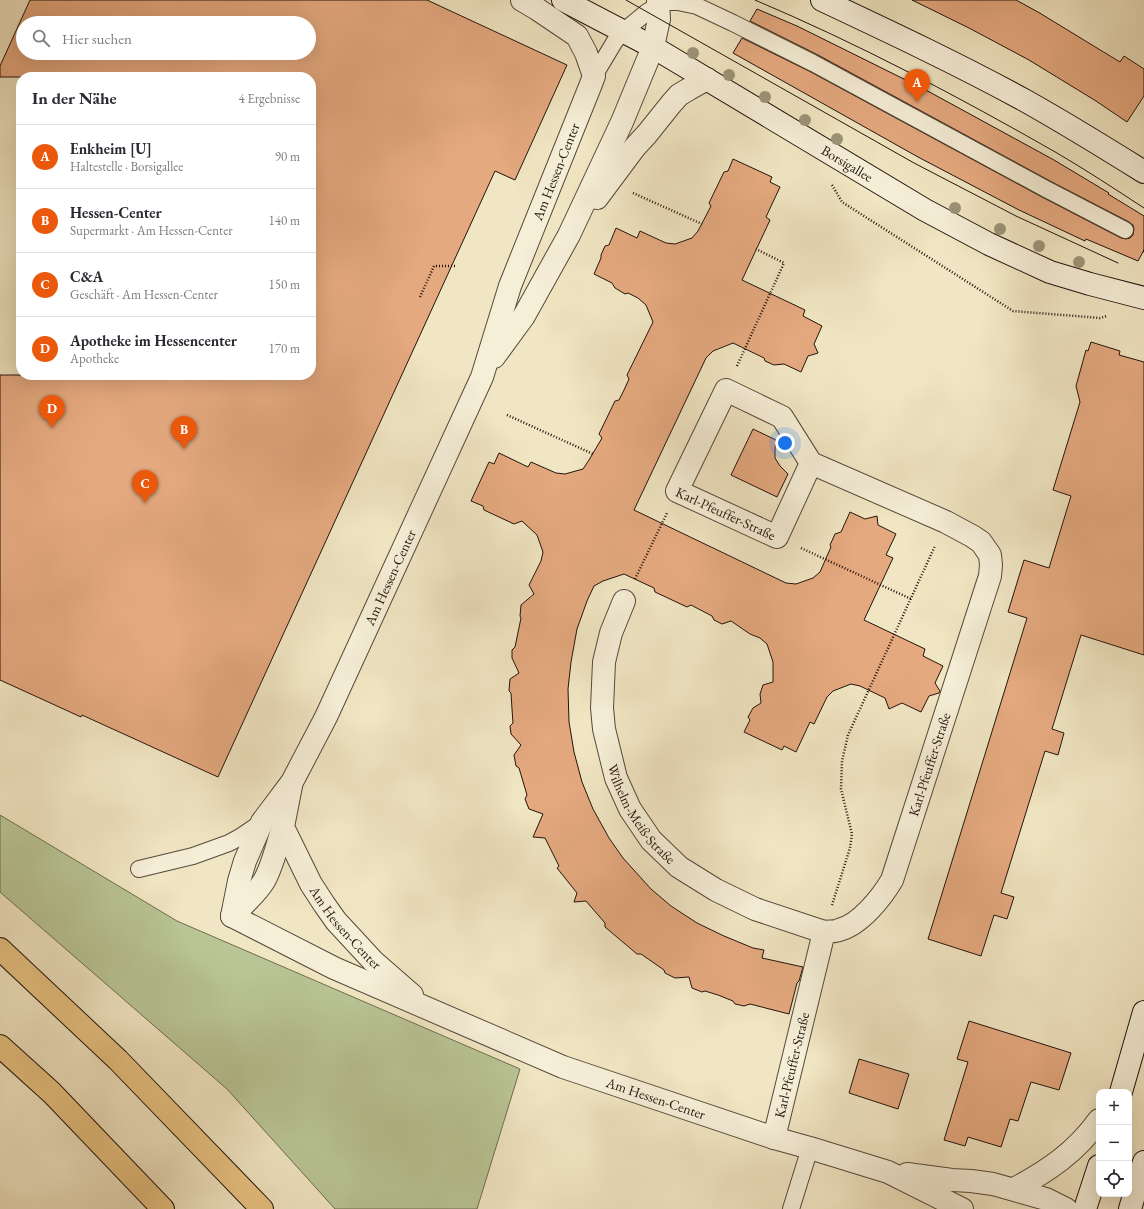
<!DOCTYPE html>
<html lang="de">
<meta charset="utf-8">
<style>
:root{--surface:#fff;--page:#f7f7f7;--text:#2b2b33;--muted:#7c7c81;--line:#e1e1e2;--accent:#ea580c}
body{margin:0;font-family:"EB Garamond",serif;background:var(--page);color:var(--text)}
.controls{position:absolute;right:12px;bottom:12px;display:grid;overflow:hidden;border-radius:8px;box-shadow:0 4px 16px #0002}
.controls button{width:36px;height:36px;display:grid;place-items:center;padding:0;border:0;border-bottom:1px solid var(--line);background:var(--surface);color:var(--text);font:20px sans-serif}
.you{position:absolute;left:785px;top:443px;width:14px;height:14px;margin:-10px;border:3px solid #fff;border-radius:50%;background:#1a73e8;box-shadow:0 0 0 6px #1a73e833}
.badge{display:grid;place-items:center;width:26px;height:26px;border-radius:50%;background:var(--accent);color:#fff;font-size:13px;font-weight:700}
.pin{position:absolute;translate:-50% -33px;filter:drop-shadow(0 1px 2px #0008)}
.pin::after{content:'';position:absolute;top:21px;width:14px;height:12px;background:inherit;clip-path:polygon(0 0,100% 0,50% 100%)}
.list{margin:0;padding:0;list-style:none}
h2{display:flex;justify-content:space-between;align-items:center;height:52px;margin:0;padding:0 16px;font-size:17px}
h2 small{font-size:13px;font-weight:400;color:var(--muted)}
.list li{display:grid;grid-template-columns:26px 1fr auto;gap:12px;align-items:center;box-sizing:border-box;height:64px;padding:0 16px;border-top:1px solid var(--line)}
.list b{display:block;font-size:15px;white-space:nowrap}
.list p{margin:0;font-size:13px;white-space:nowrap;color:var(--muted)}
.list em{font-size:13px;font-style:normal;color:var(--muted)}
.icon{flex:none;width:22px;height:22px;fill:none;stroke:currentColor;stroke-width:2;stroke-linecap:round;stroke-linejoin:round}
.map{position:relative;flex:none;width:1144px;height:1209px;overflow:hidden}
.search{position:absolute;background:var(--surface);box-shadow:0 4px 16px #0002;left:16px;top:16px;width:300px;height:44px;display:flex;align-items:center;gap:10px;box-sizing:border-box;padding:0 14px;border-radius:22px;color:var(--muted);font-size:15px}
.panel{position:absolute;background:var(--surface);box-shadow:0 4px 16px #0002;left:16px;top:72px;width:300px;height:308px;border-radius:16px}
.map>svg:first-child{display:block}
</style>
<div class="map">
<svg width="1144" height="1209" viewBox="0 0 1144 1209">
<rect width="100%" height="100%" fill="#f1e6c3"/>
<filter id="stains"><feTurbulence type="fractalNoise" baseFrequency=".005" numOctaves="4"/><feColorMatrix values="0 0 0 0 .2 0 0 0 0 .09 0 0 0 0 .02 0 0 0 .5 -.17"/></filter>
<radialGradient id="worn" r=".72"><stop offset=".6" stop-color="#630" stop-opacity="0"/><stop offset="1" stop-color="#630" stop-opacity=".3"/></radialGradient>
<path fill="#b9c595" stroke="#6e6c50" d="M 0,815 L 177,921 L 520,1069 L 477,1209 L 335,1209 L 227,1089 L 0,892 Z"/>
<path fill="#e5a97f" stroke="#22130c" fill-rule="evenodd" d="M 30,0 L 427,0 L 567,65 L 515,180 L 495,171 L 218,777 L 82,715 L 81,717 L 0,680 L 0,375 L 311,375 L 311,77 L 0,77 L 0,66 ZM 23,23 L 309,23 L 309,53 L 23,53 Z
M 912,0 L 1016,0 L 1038,12 L 1120,62 L 1124,56 L 1144,69 L 1144,96 L 1127,122 L 1096,101 L 1029,60 L 969,28 Z
M 757,9 L 797,26 L 924,89 L 1054,160 L 1109,193 L 1108,194 L 1144,216 L 1144,250 L 1138,261 L 1086,239 L 1085,241 L 1019,210 L 918,157 L 733,53 L 742,38 L 809,71 L 1042,197 L 1121,238 L 1126,239 L 1130,238 L 1133,235 L 1134,229 L 1133,225 L 1129,222 L 1050,181 L 818,55 L 750,21 Z
M 733,159 L 772,177 L 770,182 L 780,187 L 766,217 L 770,220 L 742,280 L 805,310 L 803,316 L 822,326 L 814,344 L 818,353 L 808,356 L 801,372 L 784,364 L 774,365 L 765,361 L 764,358 L 733,343 L 713,351 L 706,358 L 634,510 L 786,583 L 796,584 L 813,578 L 820,572 L 831,547 L 830,545 L 835,534 L 841,532 L 850,512 L 865,519 L 877,516 L 878,525 L 896,534 L 886,555 L 893,558 L 864,620 L 925,649 L 923,656 L 943,666 L 935,683 L 940,691 L 939,693 L 929,696 L 921,712 L 902,703 L 889,709 L 885,698 L 860,686 L 851,684 L 833,691 L 827,697 L 814,724 L 810,722 L 796,752 L 784,746 L 782,750 L 744,732 L 750,720 L 748,717 L 753,708 L 761,703 L 760,694 L 763,685 L 773,682 L 773,662 L 767,644 L 760,638 L 750,634 L 731,621 L 722,624 L 714,620 L 712,616 L 691,605 L 687,607 L 655,592 L 654,588 L 624,574 L 603,581 L 594,586 L 587,601 L 577,629 L 571,662 L 568,689 L 569,722 L 574,752 L 582,782 L 593,809 L 609,838 L 623,858 L 651,889 L 671,906 L 697,923 L 724,936 L 753,948 L 764,950 L 762,958 L 803,967 L 799,981 L 797,983 L 789,1014 L 750,1004 L 744,1006 L 735,1004 L 733,1001 L 718,995 L 705,991 L 702,992 L 692,988 L 689,977 L 675,978 L 665,973 L 664,970 L 641,954 L 637,954 L 605,927 L 605,923 L 586,901 L 574,902 L 577,893 L 557,868 L 559,866 L 545,838 L 533,837 L 543,814 L 529,809 L 525,799 L 527,795 L 519,768 L 516,766 L 514,755 L 521,745 L 511,734 L 510,726 L 513,723 L 512,709 L 511,693 L 509,691 L 510,679 L 519,673 L 512,658 L 512,650 L 515,647 L 521,618 L 520,616 L 521,605 L 534,594 L 529,585 L 541,561 L 543,552 L 537,535 L 522,521 L 514,524 L 484,510 L 483,506 L 471,501 L 489,462 L 494,464 L 499,453 L 528,467 L 531,462 L 556,473 L 565,474 L 583,469 L 589,460 L 602,438 L 599,434 L 615,401 L 619,400 L 624,390 L 629,379 L 627,375 L 653,322 L 646,305 L 638,298 L 628,293 L 625,294 L 615,288 L 612,283 L 594,274 L 601,258 L 601,255 L 605,246 L 609,245 L 616,228 L 637,238 L 640,231 L 666,243 L 675,244 L 692,238 L 698,231 L 711,206 L 709,203 L 724,172 L 728,171 Z
M 1091,342 L 1120,351 L 1119,355 L 1144,362 L 1144,655 L 1081,635 L 1052,729 L 1064,733 L 1058,755 L 1045,751 L 1001,893 L 1014,897 L 1007,919 L 994,915 L 981,956 L 928,939 L 1027,618 L 1008,612 L 1024,560 L 1049,568 L 1071,496 L 1053,490 L 1080,402 L 1076,386 L 1086,350 L 1088,351 Z
M 753,429 L 776,440 L 775,450 L 775,458 L 780,466 L 788,474 L 777,497 L 731,475 Z
M 969,1021 L 1071,1053 L 1059,1090 L 1031,1082 L 1018,1121 L 1010,1119 L 1001,1147 L 968,1137 L 965,1146 L 944,1140 L 968,1062 L 957,1059 Z
M 859,1059 L 909,1074 L 898,1109 L 849,1093 Z"/>
<g fill="none" stroke-linecap="round" stroke-linejoin="round">
<defs>
<path id="service" d="M 594,76 L 615,41 L 624,31 L 647,12 L 659,5 L 668,2 L 678,2 L 697,6 L 733,23 L 813,63 L 1046,189 L 1125,230
M 139,869 L 193,856 L 229,843 L 240,837 L 262,822
M 791,1209 L 810,1148"/>
<g id="minor">
<path d="M 597,198 L 635,147 L 647,134 L 671,104 L 679,95 L 689,89 L 707,79"/>
<path d="M 494,357 L 524,316 L 569,235 L 622,122 L 653,47 L 659,19 L 658,0"/>
<path id="s1" d="M 624,601 L 611,633 L 604,662 L 602,708 L 604,729 L 616,778 L 630,809 L 651,840 L 679,867 L 716,890 L 755,909 L 824,932"/>
<path id="s2" d="M 291,786 L 283,827 L 311,884 L 324,904 L 336,921 L 373,961 L 412,995"/>
<path id="s3" d="M 232,916 L 239,881 L 245,861 L 262,822 L 292,782 L 326,717 L 482,377 L 510,286 L 591,84 L 594,76 L 586,53 L 577,36 L 537,9 L 522,0"/>
<path id="s4" d="M 232,916 L 334,968 L 563,1067 L 774,1138 L 810,1148 L 888,1172 L 962,1209"/>
<path d="M 232,916 C 243,905 256,894 264,881 C 273,865 277,845 283,827"/>
<path id="s5" d="M 774,1138 L 824,932 C 829,931 835,932 839,930 C 860,925 882,897 892,880 L 990,576 L 991,565 L 990,555 L 981,542 L 972,536 L 946,522 L 811,463 L 782,417 L 726,390 L 677,491 L 777,537 L 811,463"/>
<path d="M 907,1174 L 952,1180 L 971,1181 L 993,1184 L 1046,1199 L 1066,1209"/>
<path d="M 1014,1189 C 1048,1171 1076,1152 1099,1120"/>
</g>
<g id="secondary">
<path id="s6" d="M 563,0 L 653,47 L 925,210 L 989,244 L 1050,272 L 1090,284 L 1144,298"/>
<path d="M 822,0 C 890,32 958,64 1024,100 C 1065,123 1104,147 1144,172"/>
<path d="M 1121,1092 L 1144,1012"/>
<path d="M 1085,1209 L 1099,1166"/>
<path d="M 1130,1209 L 1144,1162"/>
</g>
<path id="motorway" d="M 0,949 L 118,1060 L 262,1209
M 0,1046 L 52,1093 L 163,1209"/>
</defs>
<use href="#service" stroke="#56483a" stroke-width="18"/>
<use href="#minor" stroke="#56483a" stroke-width="24"/>
<use href="#secondary" stroke="#22130c" stroke-width="24"/>
<use href="#motorway" stroke="#22130c" stroke-width="24"/>
<path stroke="#22130c" stroke-width="2.5" stroke-dasharray="1 2" stroke-linecap="butt" d="M 832,185 L 842,202 L 1013,311 L 1100,318 L 1107,316
M 633,193 L 702,224
M 1143,251 L 1144,251
M 420,297 L 434,266 L 455,266
M 737,366 L 784,263 L 756,249
M 507,415 L 593,454
M 801,548 L 911,599
M 635,579 L 667,513
M 832,905 L 850,848 L 852,834 L 841,789 L 842,761 L 848,735 L 935,546"/>
<use href="#service" stroke="#f6efd8" stroke-width="16"/>
<use href="#minor" stroke="#f6efd8" stroke-width="22"/>
<use href="#secondary" stroke="#f6efd8" stroke-width="22"/>
<use href="#motorway" stroke="#e8c382" stroke-width="22"/>
<path stroke="#22130c" stroke-width="1" d="M 626,0 L 914,163 L 1016,216 L 1118,263
M 755,0 C 859,44 959,97 1057,153 C 1086,170 1115,189 1144,208"/>
</g>
<g fill="#9c9479">
<circle cx="693" cy="53" r="6"/>
<circle cx="729" cy="75" r="6"/>
<circle cx="765" cy="97" r="6"/>
<circle cx="805" cy="120" r="6"/>
<circle cx="837" cy="139" r="6"/>
<circle cx="955" cy="208" r="6"/>
<circle cx="1000" cy="229" r="6"/>
<circle cx="1039" cy="246" r="6"/>
<circle cx="1079" cy="262" r="6"/>
</g>
<g text-anchor="middle" dominant-baseline="central" stroke-width="3" stroke-linejoin="round" paint-order="stroke">
<g font-size="14" fill="#22130c" stroke="#f6efd8">
<text stroke="none"><textPath href="#s6" startOffset="328">Borsigallee</textPath></text>
<text stroke="none"><textPath href="#s3" startOffset="815">Am Hessen-Center</textPath></text>
<text stroke="none"><textPath href="#s5" startOffset="1128">Karl-Pfeuffer-Straße</textPath></text>
<text stroke="none"><textPath href="#s3" startOffset="376">Am Hessen-Center</textPath></text>
<text stroke="none"><textPath href="#s5" startOffset="423">Karl-Pfeuffer-Straße</textPath></text>
<text stroke="none"><textPath href="#s1" startOffset="226">Wilhelm-Meiß-Straße</textPath></text>
<text stroke="none"><textPath href="#s2" startOffset="161">Am Hessen-Center</textPath></text>
<text stroke="none"><textPath href="#s5" startOffset="75">Karl-Pfeuffer-Straße</textPath></text>
<text stroke="none"><textPath href="#s4" startOffset="462">Am Hessen-Center</textPath></text>
</g>
</g>
<rect width="100%" height="100%" filter="url(#stains)"/>
<rect width="100%" height="100%" fill="url(#worn)"/>
</svg>
<div class="controls">
<button>+</button>
<button>−</button>
<button><svg class="icon" aria-label="locate" viewBox="0 0 24 24"><circle cx="12" cy="12" r="6"/><path d="M12 2v4M12 18v4M2 12h4M18 12h4"/></svg></button>
</div>
<div class="you"></div>
<div class="pin badge" style="left:917px;top:102px">A</div>
<div class="pin badge" style="left:184px;top:449px">B</div>
<div class="pin badge" style="left:145px;top:503px">C</div>
<div class="pin badge" style="left:52px;top:428px">D</div>
<div class="search"><svg class="icon" aria-label="search" viewBox="0 0 24 24"><circle cx="10" cy="10" r="6"/><path d="M15 15l6 6"/></svg>Hier suchen</div>
<section class="panel">
<h2>In der Nähe<small>4 Ergebnisse</small></h2>
<ul class="list">
<li><span class="badge">A</span><div><b>Enkheim [U]</b><p>Haltestelle · Borsigallee</p></div><em>90 m</em></li>
<li><span class="badge">B</span><div><b>Hessen-Center</b><p>Supermarkt · Am Hessen-Center</p></div><em>140 m</em></li>
<li><span class="badge">C</span><div><b>C&amp;A</b><p>Geschäft · Am Hessen-Center</p></div><em>150 m</em></li>
<li><span class="badge">D</span><div><b>Apotheke im Hessencenter</b><p>Apotheke</p></div><em>170 m</em></li>
</ul>
</section>
</div>
